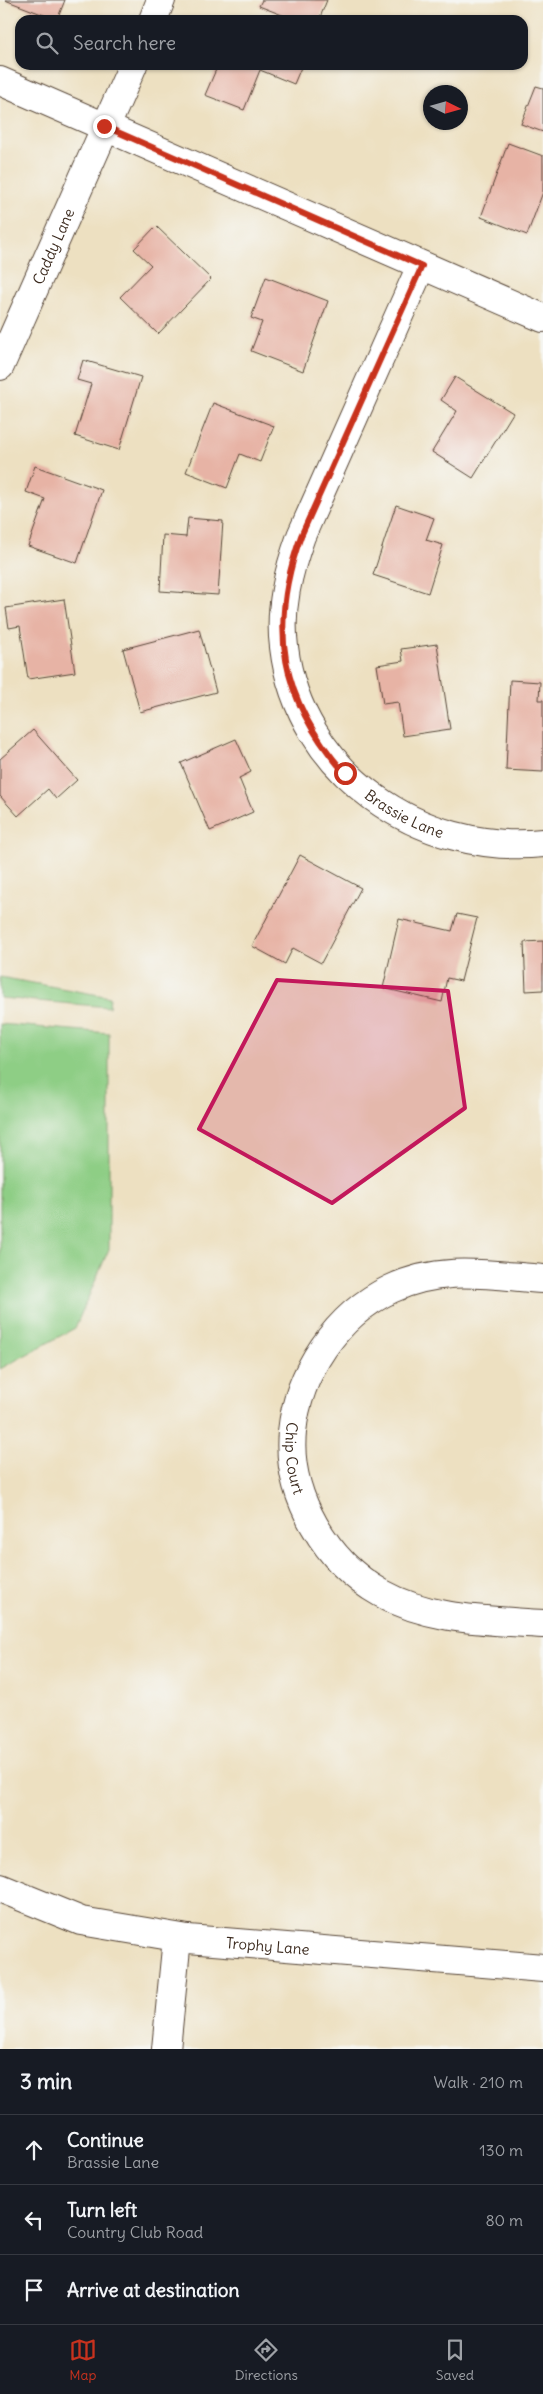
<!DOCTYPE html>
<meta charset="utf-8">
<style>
:root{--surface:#171b24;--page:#20242c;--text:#f1f3f6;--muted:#9ea1a6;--line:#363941;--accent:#c8321e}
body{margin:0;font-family:Delius,sans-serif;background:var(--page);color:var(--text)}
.compass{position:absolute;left:423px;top:85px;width:45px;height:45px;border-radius:50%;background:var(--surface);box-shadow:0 1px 4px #0004;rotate:95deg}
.stop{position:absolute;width:15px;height:15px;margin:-11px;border:4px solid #c8321e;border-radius:50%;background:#fff}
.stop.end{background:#c8321e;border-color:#fff;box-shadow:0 1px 5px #0008}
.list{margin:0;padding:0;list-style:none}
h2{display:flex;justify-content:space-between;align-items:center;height:65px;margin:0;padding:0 20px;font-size:21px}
h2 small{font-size:16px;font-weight:400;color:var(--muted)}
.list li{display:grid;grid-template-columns:32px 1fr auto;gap:15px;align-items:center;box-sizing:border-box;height:70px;padding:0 20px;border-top:1px solid var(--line)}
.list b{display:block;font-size:19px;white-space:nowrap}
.list p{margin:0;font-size:16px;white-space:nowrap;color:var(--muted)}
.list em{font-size:16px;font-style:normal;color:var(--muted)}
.icon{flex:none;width:28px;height:28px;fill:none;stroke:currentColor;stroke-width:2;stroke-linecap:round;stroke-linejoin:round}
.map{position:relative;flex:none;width:543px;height:2049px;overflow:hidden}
.search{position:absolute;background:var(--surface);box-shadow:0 1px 4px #0004;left:15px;right:15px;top:15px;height:55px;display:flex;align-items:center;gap:12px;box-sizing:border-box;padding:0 18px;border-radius:15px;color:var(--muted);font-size:19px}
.sheet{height:275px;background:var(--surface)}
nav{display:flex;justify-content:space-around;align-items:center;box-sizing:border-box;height:70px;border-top:1px solid var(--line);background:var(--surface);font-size:14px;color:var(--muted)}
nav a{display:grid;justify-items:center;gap:2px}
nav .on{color:var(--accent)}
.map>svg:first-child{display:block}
</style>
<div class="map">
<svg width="543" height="2049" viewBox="0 0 543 2049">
<rect width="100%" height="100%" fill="#f6f6f2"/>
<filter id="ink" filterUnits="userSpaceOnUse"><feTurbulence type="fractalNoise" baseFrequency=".02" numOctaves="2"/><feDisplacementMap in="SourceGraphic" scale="10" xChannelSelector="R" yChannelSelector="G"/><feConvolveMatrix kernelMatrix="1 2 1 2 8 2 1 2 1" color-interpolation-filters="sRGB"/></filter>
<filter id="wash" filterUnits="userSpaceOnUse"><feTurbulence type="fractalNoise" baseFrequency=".0096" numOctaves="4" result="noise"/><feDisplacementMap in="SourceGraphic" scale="20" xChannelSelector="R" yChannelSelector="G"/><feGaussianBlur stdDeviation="1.12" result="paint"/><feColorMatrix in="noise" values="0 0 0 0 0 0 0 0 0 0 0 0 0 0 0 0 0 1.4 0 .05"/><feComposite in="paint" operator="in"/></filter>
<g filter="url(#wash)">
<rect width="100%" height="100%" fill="#ede0c1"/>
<path fill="#8ece85" stroke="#647c52" d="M 0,977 L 110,997 L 109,1007 L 0,998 Z
M 0,1024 L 109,1033 L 109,1249 L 75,1328 L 0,1369 Z"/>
<g id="blocks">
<path fill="#e7b3a5" d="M 5,0 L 65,0 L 57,20 Z
M 262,0 L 327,0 L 319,20 L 295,20 L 259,6 Z
M 218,65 L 302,65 L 294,84 L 260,70 L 244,110 L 205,95 Z
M 536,86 L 543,88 L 543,132 L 521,124 Z
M 508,143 L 543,156 L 543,192 L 527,235 L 481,217 Z
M 156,226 L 211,279 L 158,334 L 120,297 L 151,265 L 134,249 Z
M 266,277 L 328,301 L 303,371 L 251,351 L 262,322 L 251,318 Z
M 83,360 L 141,377 L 119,450 L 75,436 L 91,384 L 77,380 Z
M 455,377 L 513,413 L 473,478 L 432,452 L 457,411 L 441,400 Z
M 213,403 L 274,426 L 260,462 L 240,454 L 227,488 L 186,472 Z
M 35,466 L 102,490 L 77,563 L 28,546 L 45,499 L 26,492 Z
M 396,505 L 434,518 L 426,540 L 443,545 L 428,593 L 373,575 Z
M 188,518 L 223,521 L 218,595 L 160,591 L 163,535 L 186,537 Z
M 64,599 L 75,672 L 28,679 L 20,626 L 9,628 L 6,608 Z
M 199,629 L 216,692 L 140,712 L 123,649 Z
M 437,644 L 450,729 L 403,736 L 398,702 L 383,704 L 377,665 L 403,661 L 401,649 Z
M 510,680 L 540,682 L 539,700 L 543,700 L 543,772 L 506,770 Z
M 33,730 L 77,780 L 56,799 L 48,789 L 18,816 L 0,796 L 0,759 Z
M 236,739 L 251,772 L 239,778 L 253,812 L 210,831 L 181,763 Z
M 300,855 L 361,888 L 321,963 L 293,948 L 285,964 L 252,946 Z
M 457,914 L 477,918 L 461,981 L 447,978 L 442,1002 L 383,988 L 399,919 L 452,931 Z
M 543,941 L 543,990 L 526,991 L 524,942 Z"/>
</g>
</g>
<g filter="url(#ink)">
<use href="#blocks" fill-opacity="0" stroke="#564536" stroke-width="1"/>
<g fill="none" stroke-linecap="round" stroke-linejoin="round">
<defs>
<g id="minor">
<path d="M 153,20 L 161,0"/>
<path d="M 0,81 L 543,318"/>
<path id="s1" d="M 421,266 L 301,536 C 288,572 279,609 284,647 C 299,773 421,856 543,843"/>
<path id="s2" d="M 0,366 L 133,65"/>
<path id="s3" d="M 543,1279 C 489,1275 442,1265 391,1289 C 336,1315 298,1373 292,1432 C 286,1495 327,1563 381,1593 C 431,1621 488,1620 543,1624"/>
<path id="s4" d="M 0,1888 L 81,1921 L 188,1939 L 543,1968"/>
<path d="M 166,2049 L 177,1938"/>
</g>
</defs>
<use href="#minor" stroke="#564536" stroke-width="30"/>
<use href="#minor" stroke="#fff" stroke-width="28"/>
</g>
</g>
<g fill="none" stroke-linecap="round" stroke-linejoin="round" filter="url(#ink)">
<path stroke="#c8321e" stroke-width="6" d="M 104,126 L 422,266 L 301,536 C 268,627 280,700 345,773"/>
</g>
<path fill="#c2185b" fill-opacity="0.2" stroke="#c2185b" stroke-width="4" stroke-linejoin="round" d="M 277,980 L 448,991 L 465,1108 L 332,1203 L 199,1129 Z"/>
<g text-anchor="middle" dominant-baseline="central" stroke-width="4.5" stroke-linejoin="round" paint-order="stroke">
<g font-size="15" fill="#3b2a1e" stroke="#f6f6f2">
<text stroke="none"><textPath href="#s2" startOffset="131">Caddy Lane</textPath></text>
<text stroke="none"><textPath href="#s1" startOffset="624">Brassie Lane</textPath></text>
<text stroke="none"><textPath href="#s3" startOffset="362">Chip Court</textPath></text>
<text stroke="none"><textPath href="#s4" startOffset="276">Trophy Lane</textPath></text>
</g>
</g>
</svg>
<svg class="compass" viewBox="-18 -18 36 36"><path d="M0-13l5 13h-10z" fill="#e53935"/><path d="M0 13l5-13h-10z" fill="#9ea1a6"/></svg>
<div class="stop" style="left:345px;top:773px"></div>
<div class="stop end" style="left:104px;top:126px"></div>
<div class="search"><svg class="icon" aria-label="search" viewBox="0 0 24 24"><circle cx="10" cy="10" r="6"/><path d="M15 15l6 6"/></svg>Search here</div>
</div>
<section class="sheet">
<h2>3 min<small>Walk · 210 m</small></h2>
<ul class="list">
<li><svg class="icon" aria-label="ahead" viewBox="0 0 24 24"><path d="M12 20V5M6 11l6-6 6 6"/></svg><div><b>Continue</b><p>Brassie Lane</p></div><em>130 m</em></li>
<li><svg class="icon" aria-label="left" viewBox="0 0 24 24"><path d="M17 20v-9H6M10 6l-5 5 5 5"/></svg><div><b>Turn left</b><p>Country Club Road</p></div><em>80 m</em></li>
<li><svg class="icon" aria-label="arrive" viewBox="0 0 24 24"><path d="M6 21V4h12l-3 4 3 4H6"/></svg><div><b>Arrive at destination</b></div></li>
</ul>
</section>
<nav>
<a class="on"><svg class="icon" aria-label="map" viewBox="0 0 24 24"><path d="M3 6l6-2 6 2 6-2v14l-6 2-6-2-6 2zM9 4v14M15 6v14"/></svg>Map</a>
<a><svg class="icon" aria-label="directions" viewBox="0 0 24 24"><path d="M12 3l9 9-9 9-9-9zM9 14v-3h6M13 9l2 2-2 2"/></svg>Directions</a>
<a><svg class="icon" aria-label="saved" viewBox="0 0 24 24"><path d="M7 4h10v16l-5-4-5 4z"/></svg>Saved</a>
</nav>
